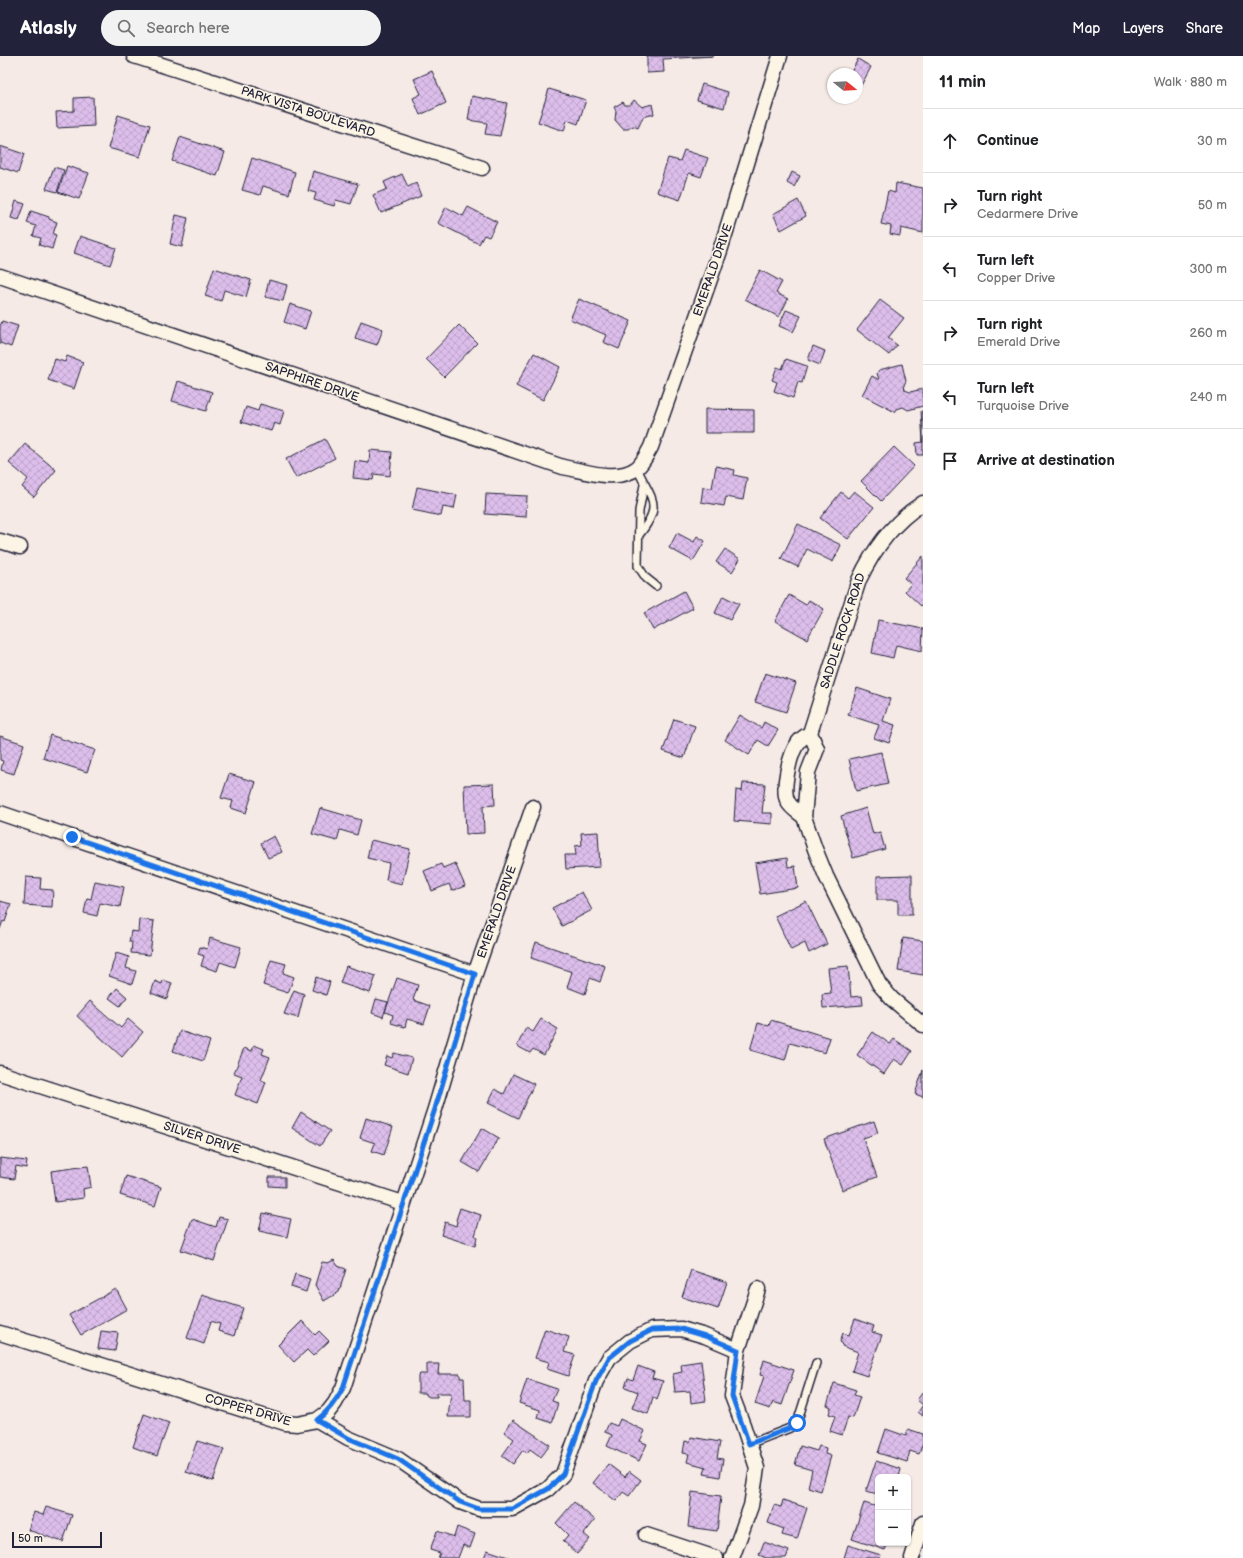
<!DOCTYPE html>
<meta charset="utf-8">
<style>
:root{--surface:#fff;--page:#f2f2f2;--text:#202124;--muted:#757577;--line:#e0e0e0;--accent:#22223b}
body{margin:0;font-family:"Balsamiq Sans",sans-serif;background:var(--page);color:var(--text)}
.controls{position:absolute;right:12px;bottom:12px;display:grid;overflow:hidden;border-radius:6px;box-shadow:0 1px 3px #0004}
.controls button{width:36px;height:36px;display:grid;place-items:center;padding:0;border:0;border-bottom:1px solid var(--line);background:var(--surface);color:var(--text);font:20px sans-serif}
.compass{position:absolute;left:827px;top:12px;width:36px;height:36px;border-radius:50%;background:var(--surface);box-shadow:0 1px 3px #0004;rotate:108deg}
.scale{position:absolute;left:12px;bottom:10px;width:90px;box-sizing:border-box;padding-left:4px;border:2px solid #22223b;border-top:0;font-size:11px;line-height:14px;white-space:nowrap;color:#22223b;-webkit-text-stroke:3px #fcf5e5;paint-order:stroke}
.stop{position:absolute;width:12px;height:12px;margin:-9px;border:3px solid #1a73e8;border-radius:50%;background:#fff}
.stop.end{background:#1a73e8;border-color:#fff;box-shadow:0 1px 4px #0008}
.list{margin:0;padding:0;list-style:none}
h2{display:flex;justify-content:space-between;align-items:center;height:52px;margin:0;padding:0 16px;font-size:17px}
h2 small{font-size:13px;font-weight:400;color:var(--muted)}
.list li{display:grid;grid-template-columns:26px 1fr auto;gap:12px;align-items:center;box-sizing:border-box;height:64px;padding:0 16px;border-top:1px solid var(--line)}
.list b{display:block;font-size:15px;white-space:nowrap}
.list p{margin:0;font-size:13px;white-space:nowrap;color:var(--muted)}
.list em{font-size:13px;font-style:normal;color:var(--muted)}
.icon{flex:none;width:22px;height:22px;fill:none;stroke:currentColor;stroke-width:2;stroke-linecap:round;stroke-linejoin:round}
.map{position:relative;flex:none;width:923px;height:1502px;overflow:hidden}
header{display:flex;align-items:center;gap:24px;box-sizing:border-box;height:56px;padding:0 20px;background:var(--accent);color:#fff}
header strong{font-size:19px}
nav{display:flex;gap:22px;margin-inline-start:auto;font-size:14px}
.search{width:280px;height:36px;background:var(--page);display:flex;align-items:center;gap:10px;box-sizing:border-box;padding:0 14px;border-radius:22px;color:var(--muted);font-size:15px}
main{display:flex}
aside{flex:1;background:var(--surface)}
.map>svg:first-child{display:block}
</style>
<header>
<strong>Atlasly</strong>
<div class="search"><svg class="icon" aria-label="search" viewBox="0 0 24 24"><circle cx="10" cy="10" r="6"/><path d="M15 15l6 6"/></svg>Search here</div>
<nav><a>Map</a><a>Layers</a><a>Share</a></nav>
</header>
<main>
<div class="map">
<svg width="923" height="1502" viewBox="0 0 923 1502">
<defs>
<pattern id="building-cross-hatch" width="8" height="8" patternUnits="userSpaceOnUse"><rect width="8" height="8" fill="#ddbeeb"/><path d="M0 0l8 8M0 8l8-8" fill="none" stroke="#bda3ca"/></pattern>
</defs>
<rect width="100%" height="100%" fill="#f6eae6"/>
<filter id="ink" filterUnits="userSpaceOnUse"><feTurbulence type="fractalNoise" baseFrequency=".025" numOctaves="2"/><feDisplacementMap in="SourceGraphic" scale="8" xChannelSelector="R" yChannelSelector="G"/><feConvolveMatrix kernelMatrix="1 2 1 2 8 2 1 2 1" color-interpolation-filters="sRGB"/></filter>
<g filter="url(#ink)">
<path fill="url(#building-cross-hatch)" stroke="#22223b" d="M 647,0 L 714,0 L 663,3 L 664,16 L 647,17 Z
M 858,3 L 871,11 L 857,37 L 857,18 L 850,18 Z
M 432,15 L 446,47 L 420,59 L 413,42 L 421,38 L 414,23 Z
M 702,28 L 728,36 L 724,52 L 697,44 Z
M 549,33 L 586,44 L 578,68 L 567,64 L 564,75 L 538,66 Z
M 472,40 L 507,47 L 500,80 L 485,78 L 487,67 L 468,64 Z
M 93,41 L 94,70 L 57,72 L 56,56 L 74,55 L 74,42 Z
M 634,44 L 642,51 L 652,48 L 654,58 L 643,61 L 638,72 L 633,70 L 628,73 L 623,73 L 615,64 L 616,55 L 614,51 L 623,46 L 625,49 L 630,49 Z
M 118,59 L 150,69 L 140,101 L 108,92 Z
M 180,81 L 225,96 L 217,120 L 172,105 Z
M 0,90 L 24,98 L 18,117 L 0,111 Z
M 684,94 L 708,102 L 701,121 L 689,117 L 680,144 L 657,136 L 668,102 L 680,105 Z
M 252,102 L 295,116 L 289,138 L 263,130 L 260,139 L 242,134 Z
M 67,110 L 89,117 L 79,143 L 58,136 Z
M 54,111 L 64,114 L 57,136 L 46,133 Z
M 313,115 L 358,128 L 351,148 L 336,144 L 334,150 L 314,144 L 316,137 L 308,135 Z
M 792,116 L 800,120 L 794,131 L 787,127 Z
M 402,118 L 408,131 L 416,127 L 421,140 L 381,157 L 373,139 L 387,133 L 384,126 Z
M 896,127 L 923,132 L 923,177 L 901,172 L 900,180 L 890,178 L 891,170 L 881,168 L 888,135 L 895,137 Z
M 798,144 L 806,160 L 781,174 L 773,158 Z
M 16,145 L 25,148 L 19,164 L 11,162 Z
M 446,151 L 463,160 L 468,151 L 497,166 L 489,181 L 484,179 L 479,188 L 438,167 Z
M 31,155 L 49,161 L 49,163 L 57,166 L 53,178 L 56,179 L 52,193 L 39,189 L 41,182 L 33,180 L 36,170 L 27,167 Z
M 176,159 L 188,162 L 182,191 L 170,188 Z
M 80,180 L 116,192 L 110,209 L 74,197 Z
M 214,212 L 251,224 L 246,241 L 224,234 L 221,245 L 205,240 Z
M 760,214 L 782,226 L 776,237 L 788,243 L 779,261 L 745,243 Z
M 269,224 L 287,229 L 283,245 L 265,241 Z
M 579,243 L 631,265 L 619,293 L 603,286 L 606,279 L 570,263 Z
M 880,244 L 904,262 L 888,282 L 897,289 L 889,299 L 857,274 Z
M 290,248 L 311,255 L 305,273 L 284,266 Z
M 786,254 L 801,260 L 793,276 L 779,270 Z
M 2,265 L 18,270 L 11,291 L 0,287 L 0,270 Z
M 361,265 L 383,273 L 377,289 L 355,282 Z
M 459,269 L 477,287 L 444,321 L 426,303 Z
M 813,290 L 825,295 L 820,309 L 808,304 Z
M 534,297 L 560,311 L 543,344 L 516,330 Z
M 67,300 L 83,306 L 74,333 L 48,324 L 55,303 L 65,306 Z
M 786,303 L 807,310 L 802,327 L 798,326 L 793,342 L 774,335 L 777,326 L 772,324 L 777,311 L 782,313 Z
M 902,308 L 906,325 L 904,329 L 905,334 L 910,336 L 923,333 L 923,350 L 908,354 L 903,351 L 897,353 L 895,356 L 862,339 L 872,320 L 879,324 L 877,317 L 879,314 Z
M 178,325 L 212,336 L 206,355 L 172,345 Z
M 260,348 L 284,355 L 280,369 L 274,367 L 271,375 L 241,366 L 246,351 L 258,355 Z
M 705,353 L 754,354 L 754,377 L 705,377 Z
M 921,355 L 923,355 L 923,399 L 917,399 L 916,387 L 923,386 Z
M 325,383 L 335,402 L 296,422 L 286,403 Z
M 25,388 L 56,414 L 34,441 L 22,431 L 28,423 L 9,407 Z
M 894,391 L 914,410 L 881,445 L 861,425 Z
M 370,394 L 392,396 L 390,420 L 374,418 L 373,424 L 353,422 L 355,405 L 369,407 Z
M 716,410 L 735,414 L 734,419 L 747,422 L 743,444 L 726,441 L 724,450 L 701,446 L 703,431 L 712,432 Z
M 417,431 L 457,439 L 454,453 L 443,451 L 441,460 L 412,454 Z
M 854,435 L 874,451 L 848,483 L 820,462 L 841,436 L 848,442 Z
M 486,438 L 527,440 L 526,461 L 485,458 Z
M 798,468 L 841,489 L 833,506 L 807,493 L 798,511 L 781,503 Z
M 677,477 L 694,486 L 697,480 L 705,485 L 693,505 L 669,492 Z
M 725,493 L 740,503 L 732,516 L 716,506 Z
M 923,500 L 923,547 L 921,550 L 905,535 L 911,528 L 904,522 Z
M 684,535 L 693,552 L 653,574 L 644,557 Z
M 789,539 L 806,549 L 809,544 L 824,553 L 807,583 L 775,565 Z
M 723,540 L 739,548 L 730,564 L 715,557 Z
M 878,564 L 923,573 L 922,595 L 896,589 L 893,602 L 872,597 Z
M 765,617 L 796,627 L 786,656 L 755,646 Z
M 857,632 L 890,643 L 883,665 L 895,669 L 889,687 L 874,682 L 879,669 L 848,659 Z
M 740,659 L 761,672 L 764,666 L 778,674 L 768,690 L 758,684 L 749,699 L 725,684 Z
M 674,663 L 695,670 L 684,702 L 663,695 Z
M 50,679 L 95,694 L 87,716 L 43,702 Z
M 0,680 L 24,688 L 14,718 L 1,714 L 3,705 L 0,704 Z
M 881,696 L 888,728 L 856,735 L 849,703 Z
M 229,718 L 256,726 L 246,757 L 231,752 L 233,745 L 221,742 Z
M 743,727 L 765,728 L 762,757 L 772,757 L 772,768 L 734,765 L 736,734 L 742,735 Z
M 494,728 L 495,749 L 483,750 L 484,777 L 466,778 L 464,729 Z
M 320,752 L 361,764 L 357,779 L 340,774 L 337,785 L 312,778 Z
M 866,752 L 873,778 L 880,776 L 885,793 L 853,802 L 841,760 Z
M 598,776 L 600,811 L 566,813 L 565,799 L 576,799 L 575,790 L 582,789 L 581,777 Z
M 274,780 L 282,796 L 268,802 L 261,787 Z
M 371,784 L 410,793 L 402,828 L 386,824 L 389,807 L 367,802 Z
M 787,802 L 788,811 L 795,810 L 798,832 L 760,838 L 755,807 Z
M 455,807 L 465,830 L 452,835 L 449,828 L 432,835 L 424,815 L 441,808 L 443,812 Z
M 912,819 L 912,859 L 898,859 L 898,844 L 877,844 L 877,820 Z
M 26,821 L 41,822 L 40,833 L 53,834 L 52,851 L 24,849 Z
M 95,825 L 124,831 L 120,851 L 100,847 L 97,860 L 84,857 L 87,842 L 91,843 Z
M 582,836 L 592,854 L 562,870 L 552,852 Z
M 0,845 L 11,848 L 5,866 L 3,865 L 0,873 Z
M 806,845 L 827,888 L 809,897 L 805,887 L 791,894 L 775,860 Z
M 139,863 L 154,865 L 150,899 L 131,897 L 132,886 L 129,886 L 131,875 L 138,876 Z
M 210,882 L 241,891 L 235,911 L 220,906 L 217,915 L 201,910 L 204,900 L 198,898 L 200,891 L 207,893 Z
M 903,882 L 923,885 L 923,919 L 898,915 Z
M 536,886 L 605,910 L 600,926 L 590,922 L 585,938 L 567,931 L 572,916 L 531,902 Z
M 116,897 L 129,901 L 126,912 L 136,915 L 132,928 L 109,920 Z
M 271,904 L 286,908 L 283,917 L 294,921 L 288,937 L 263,929 Z
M 346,910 L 376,920 L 370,937 L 340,927 Z
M 848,910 L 851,941 L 862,940 L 863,949 L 823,952 L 822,938 L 831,937 L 828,912 Z
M 316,921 L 330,926 L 326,939 L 312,934 Z
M 397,922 L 418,929 L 413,944 L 430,950 L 424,968 L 407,963 L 405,971 L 391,967 L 393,959 L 385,956 Z
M 163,924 L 172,927 L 167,943 L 151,937 L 155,925 L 162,928 Z
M 117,932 L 127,941 L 120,950 L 109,942 Z
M 294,934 L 304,938 L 298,962 L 284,958 Z
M 376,943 L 388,946 L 383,961 L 372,957 Z
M 90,945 L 121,972 L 128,963 L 143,976 L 122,1001 L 77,960 Z
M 541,963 L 558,973 L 544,999 L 533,993 L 530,997 L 517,990 L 526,972 L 533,976 Z
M 771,964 L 830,982 L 825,997 L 790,987 L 785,1004 L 750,994 L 758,967 L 769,970 Z
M 180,975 L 210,985 L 203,1005 L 173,995 Z
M 873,976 L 890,988 L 894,983 L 912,995 L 903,1009 L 894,1003 L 884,1018 L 857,999 Z
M 254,989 L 264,993 L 262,998 L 270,1001 L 261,1024 L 266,1026 L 258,1048 L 235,1039 L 242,1020 L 234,1017 L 244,992 L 252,995 Z
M 394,997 L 412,1002 L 408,1017 L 384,1009 L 387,1000 L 392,1002 Z
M 923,1014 L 923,1041 L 915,1038 Z
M 513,1018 L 534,1028 L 518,1062 L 488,1047 L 495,1033 L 504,1038 Z
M 301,1056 L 330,1075 L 320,1090 L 292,1072 Z
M 366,1062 L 393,1071 L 384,1099 L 372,1095 L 375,1087 L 360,1082 Z
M 874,1065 L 878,1077 L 863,1082 L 877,1121 L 842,1134 L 824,1083 Z
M 482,1072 L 499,1082 L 479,1116 L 462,1106 Z
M 0,1102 L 27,1105 L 26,1112 L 16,1110 L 14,1123 L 0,1121 Z
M 88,1110 L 91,1131 L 83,1133 L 84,1142 L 55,1146 L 51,1115 Z
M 126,1120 L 161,1131 L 155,1150 L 120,1139 Z
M 269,1121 L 285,1121 L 285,1131 L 269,1130 Z
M 460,1152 L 481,1159 L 475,1180 L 477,1181 L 475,1190 L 441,1179 L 445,1166 L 456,1170 L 457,1165 L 456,1164 Z
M 263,1157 L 291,1163 L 287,1181 L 259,1175 Z
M 219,1161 L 228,1163 L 214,1205 L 181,1194 L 192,1163 L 216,1171 Z
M 334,1204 L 338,1210 L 346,1213 L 339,1236 L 324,1245 L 315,1229 L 322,1206 L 328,1207 Z
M 691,1214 L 727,1226 L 718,1253 L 682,1241 Z
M 295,1218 L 310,1223 L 306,1236 L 291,1231 Z
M 116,1233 L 127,1253 L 81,1279 L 69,1259 Z
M 202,1239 L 243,1252 L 234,1280 L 218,1275 L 220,1268 L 211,1265 L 204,1288 L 187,1282 Z
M 855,1263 L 874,1270 L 872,1276 L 882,1279 L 867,1320 L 852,1315 L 858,1296 L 842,1290 L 843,1288 L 840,1286 L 843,1277 L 849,1279 Z
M 302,1265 L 315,1279 L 319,1275 L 329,1285 L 313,1300 L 307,1294 L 294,1306 L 278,1289 Z
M 545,1273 L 569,1281 L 564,1296 L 575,1299 L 568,1320 L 547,1313 L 549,1306 L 535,1302 Z
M 101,1275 L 118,1277 L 115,1295 L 98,1293 Z
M 764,1304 L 794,1314 L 782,1349 L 773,1346 L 770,1353 L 755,1348 L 764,1320 L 760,1319 Z
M 701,1305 L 706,1345 L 691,1347 L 690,1335 L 675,1336 L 673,1318 L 682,1316 L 681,1308 Z
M 427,1308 L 439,1308 L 438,1318 L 460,1318 L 460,1322 L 464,1322 L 465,1344 L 471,1344 L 471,1361 L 448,1361 L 451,1337 L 437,1337 L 437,1341 L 429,1341 L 426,1339 L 426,1337 L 418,1337 L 418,1320 L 420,1318 L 427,1318 Z
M 638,1310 L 654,1316 L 652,1322 L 663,1325 L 657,1344 L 653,1341 L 648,1358 L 632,1352 L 638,1336 L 625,1331 L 628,1322 L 633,1324 Z
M 527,1323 L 557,1333 L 552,1345 L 558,1347 L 552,1367 L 538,1362 L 540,1354 L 519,1347 Z
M 834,1327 L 856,1334 L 854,1339 L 860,1341 L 853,1362 L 848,1361 L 842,1379 L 830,1375 L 835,1360 L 829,1358 L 831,1351 L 827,1349 Z
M 923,1336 L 923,1360 L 918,1356 L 923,1349 L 917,1344 Z
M 144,1358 L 169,1367 L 157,1400 L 133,1391 Z
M 620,1363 L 645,1375 L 640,1385 L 647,1388 L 639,1405 L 607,1390 L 612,1379 L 605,1376 L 609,1367 L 617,1370 Z
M 513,1364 L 550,1389 L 541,1401 L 530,1393 L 527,1397 L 523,1394 L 513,1408 L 502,1400 L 514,1383 L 504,1376 Z
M 886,1373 L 906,1380 L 908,1373 L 923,1378 L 923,1387 L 919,1398 L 910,1395 L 907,1406 L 878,1397 Z
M 691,1381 L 720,1386 L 717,1402 L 723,1403 L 720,1421 L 704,1418 L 706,1411 L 687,1406 L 689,1398 L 683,1397 L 685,1385 L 690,1386 Z
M 197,1385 L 224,1393 L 213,1425 L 186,1416 Z
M 800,1390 L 817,1395 L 819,1390 L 826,1392 L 825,1398 L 831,1400 L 821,1435 L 808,1431 L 812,1414 L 795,1409 Z
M 876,1405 L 901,1413 L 899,1421 L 878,1421 L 878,1438 L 866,1435 Z
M 608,1408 L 625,1421 L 629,1415 L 641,1424 L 629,1440 L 623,1436 L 616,1445 L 593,1427 Z
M 692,1436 L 721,1440 L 717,1475 L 688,1471 Z
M 783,1444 L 807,1452 L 797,1483 L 782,1479 L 784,1473 L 768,1467 L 774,1449 L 781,1451 Z
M 574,1446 L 595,1464 L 584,1478 L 590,1483 L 577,1498 L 563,1485 L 568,1479 L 556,1467 Z
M 864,1447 L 878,1451 L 878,1487 L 888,1487 L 885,1494 L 852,1483 Z
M 46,1451 L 72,1459 L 63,1486 L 28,1474 L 34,1456 L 43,1459 Z
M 457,1471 L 475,1478 L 470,1492 L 463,1489 L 458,1502 L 438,1502 L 440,1497 L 430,1494 L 437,1475 L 454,1481 Z
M 764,1486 L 789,1495 L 786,1502 L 766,1502 L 759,1499 Z
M 848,1489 L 881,1499 L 880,1502 L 844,1502 Z
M 487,1494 L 511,1502 L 484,1502 Z"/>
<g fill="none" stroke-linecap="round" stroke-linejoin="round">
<defs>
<path id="service" d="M 637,412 C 651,444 664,448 639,479
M 644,429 L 639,455 L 638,510 L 646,522 L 656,530
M 749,1388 L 790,1372 L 797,1367 L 816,1307"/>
<path id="minor" d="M 134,0 L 482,112
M 0,220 L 563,411 C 585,415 617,427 637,412 C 643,407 647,398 651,391 L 720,195 L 780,0
M 0,485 L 20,491
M 810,677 L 817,693 L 808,716 L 804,761 L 815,793 L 826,820 L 879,928 L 892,943 L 923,969
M 0,757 L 475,918
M 804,761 C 798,756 791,752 788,746 C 781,734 790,697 798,687 C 800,683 806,680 810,677 L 859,524 C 874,492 893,466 923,447
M 0,1017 L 403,1147
M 0,1277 L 285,1367 L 297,1368 L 317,1364 L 328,1356 L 335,1347 L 343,1332 L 435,1053 L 475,918 L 533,751
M 317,1364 L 348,1382 L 398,1403 L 460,1446 L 479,1453 L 512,1453 L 548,1433 L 563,1418 L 596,1325 L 609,1302 L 630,1285 L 652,1274 L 681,1273 L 705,1280 L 738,1294
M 646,1479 L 716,1502
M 732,1502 L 751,1450 L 757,1412 L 743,1369 L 732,1340 L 738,1294 L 758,1233
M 912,1502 L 923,1467"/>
</defs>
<use href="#service" stroke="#22223b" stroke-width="10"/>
<use href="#minor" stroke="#22223b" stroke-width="17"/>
<use href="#service" stroke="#fcf5e5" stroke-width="7"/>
<use href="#minor" stroke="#fcf5e5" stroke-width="14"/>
</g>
</g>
<g fill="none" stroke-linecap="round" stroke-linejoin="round" filter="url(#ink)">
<path stroke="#1a73e8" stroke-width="5" d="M 72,781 L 475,918 L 435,1053 L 343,1332 C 336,1345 329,1355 317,1364 L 348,1382 L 398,1403 L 460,1446 L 479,1453 L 512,1453 L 548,1433 L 563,1418 L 596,1325 L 609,1302 L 630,1285 L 652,1274 L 681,1273 L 705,1280 L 738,1294 L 732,1340 L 749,1388 L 790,1372 L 797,1367"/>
</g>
<g text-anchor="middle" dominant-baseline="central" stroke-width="3" stroke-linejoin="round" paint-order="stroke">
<g font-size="12" fill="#22223b" stroke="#fcf5e5">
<text transform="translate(308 56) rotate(18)">PARK VISTA BOULEVARD</text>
<text transform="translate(713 214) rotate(-71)">EMERALD DRIVE</text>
<text transform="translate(312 326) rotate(19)">SAPPHIRE DRIVE</text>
<text transform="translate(843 575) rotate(-72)">SADDLE ROCK ROAD</text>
<text transform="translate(497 856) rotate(-71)">EMERALD DRIVE</text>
<text transform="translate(202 1082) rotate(18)">SILVER DRIVE</text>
<text transform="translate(248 1354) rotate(16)">COPPER DRIVE</text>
</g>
</g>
</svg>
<div class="controls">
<button>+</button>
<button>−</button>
</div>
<svg class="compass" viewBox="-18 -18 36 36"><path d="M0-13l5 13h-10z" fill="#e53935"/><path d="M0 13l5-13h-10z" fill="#757577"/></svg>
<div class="scale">50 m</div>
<div class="stop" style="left:797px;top:1367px"></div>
<div class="stop end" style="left:72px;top:781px"></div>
</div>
<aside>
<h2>11 min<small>Walk · 880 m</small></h2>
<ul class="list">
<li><svg class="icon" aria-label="ahead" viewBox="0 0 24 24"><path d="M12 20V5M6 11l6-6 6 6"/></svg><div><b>Continue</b></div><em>30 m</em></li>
<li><svg class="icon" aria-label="right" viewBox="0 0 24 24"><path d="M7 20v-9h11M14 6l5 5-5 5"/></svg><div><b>Turn right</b><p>Cedarmere Drive</p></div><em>50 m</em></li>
<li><svg class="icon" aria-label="left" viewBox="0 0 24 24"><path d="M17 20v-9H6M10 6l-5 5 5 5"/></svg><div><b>Turn left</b><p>Copper Drive</p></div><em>300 m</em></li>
<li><svg class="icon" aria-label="right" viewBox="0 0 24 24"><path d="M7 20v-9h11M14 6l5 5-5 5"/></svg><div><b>Turn right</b><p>Emerald Drive</p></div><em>260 m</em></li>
<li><svg class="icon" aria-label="left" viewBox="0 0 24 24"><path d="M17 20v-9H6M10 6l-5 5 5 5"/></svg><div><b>Turn left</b><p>Turquoise Drive</p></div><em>240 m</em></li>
<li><svg class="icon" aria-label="arrive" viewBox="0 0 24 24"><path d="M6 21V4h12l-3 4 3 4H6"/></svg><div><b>Arrive at destination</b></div></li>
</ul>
</aside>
</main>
